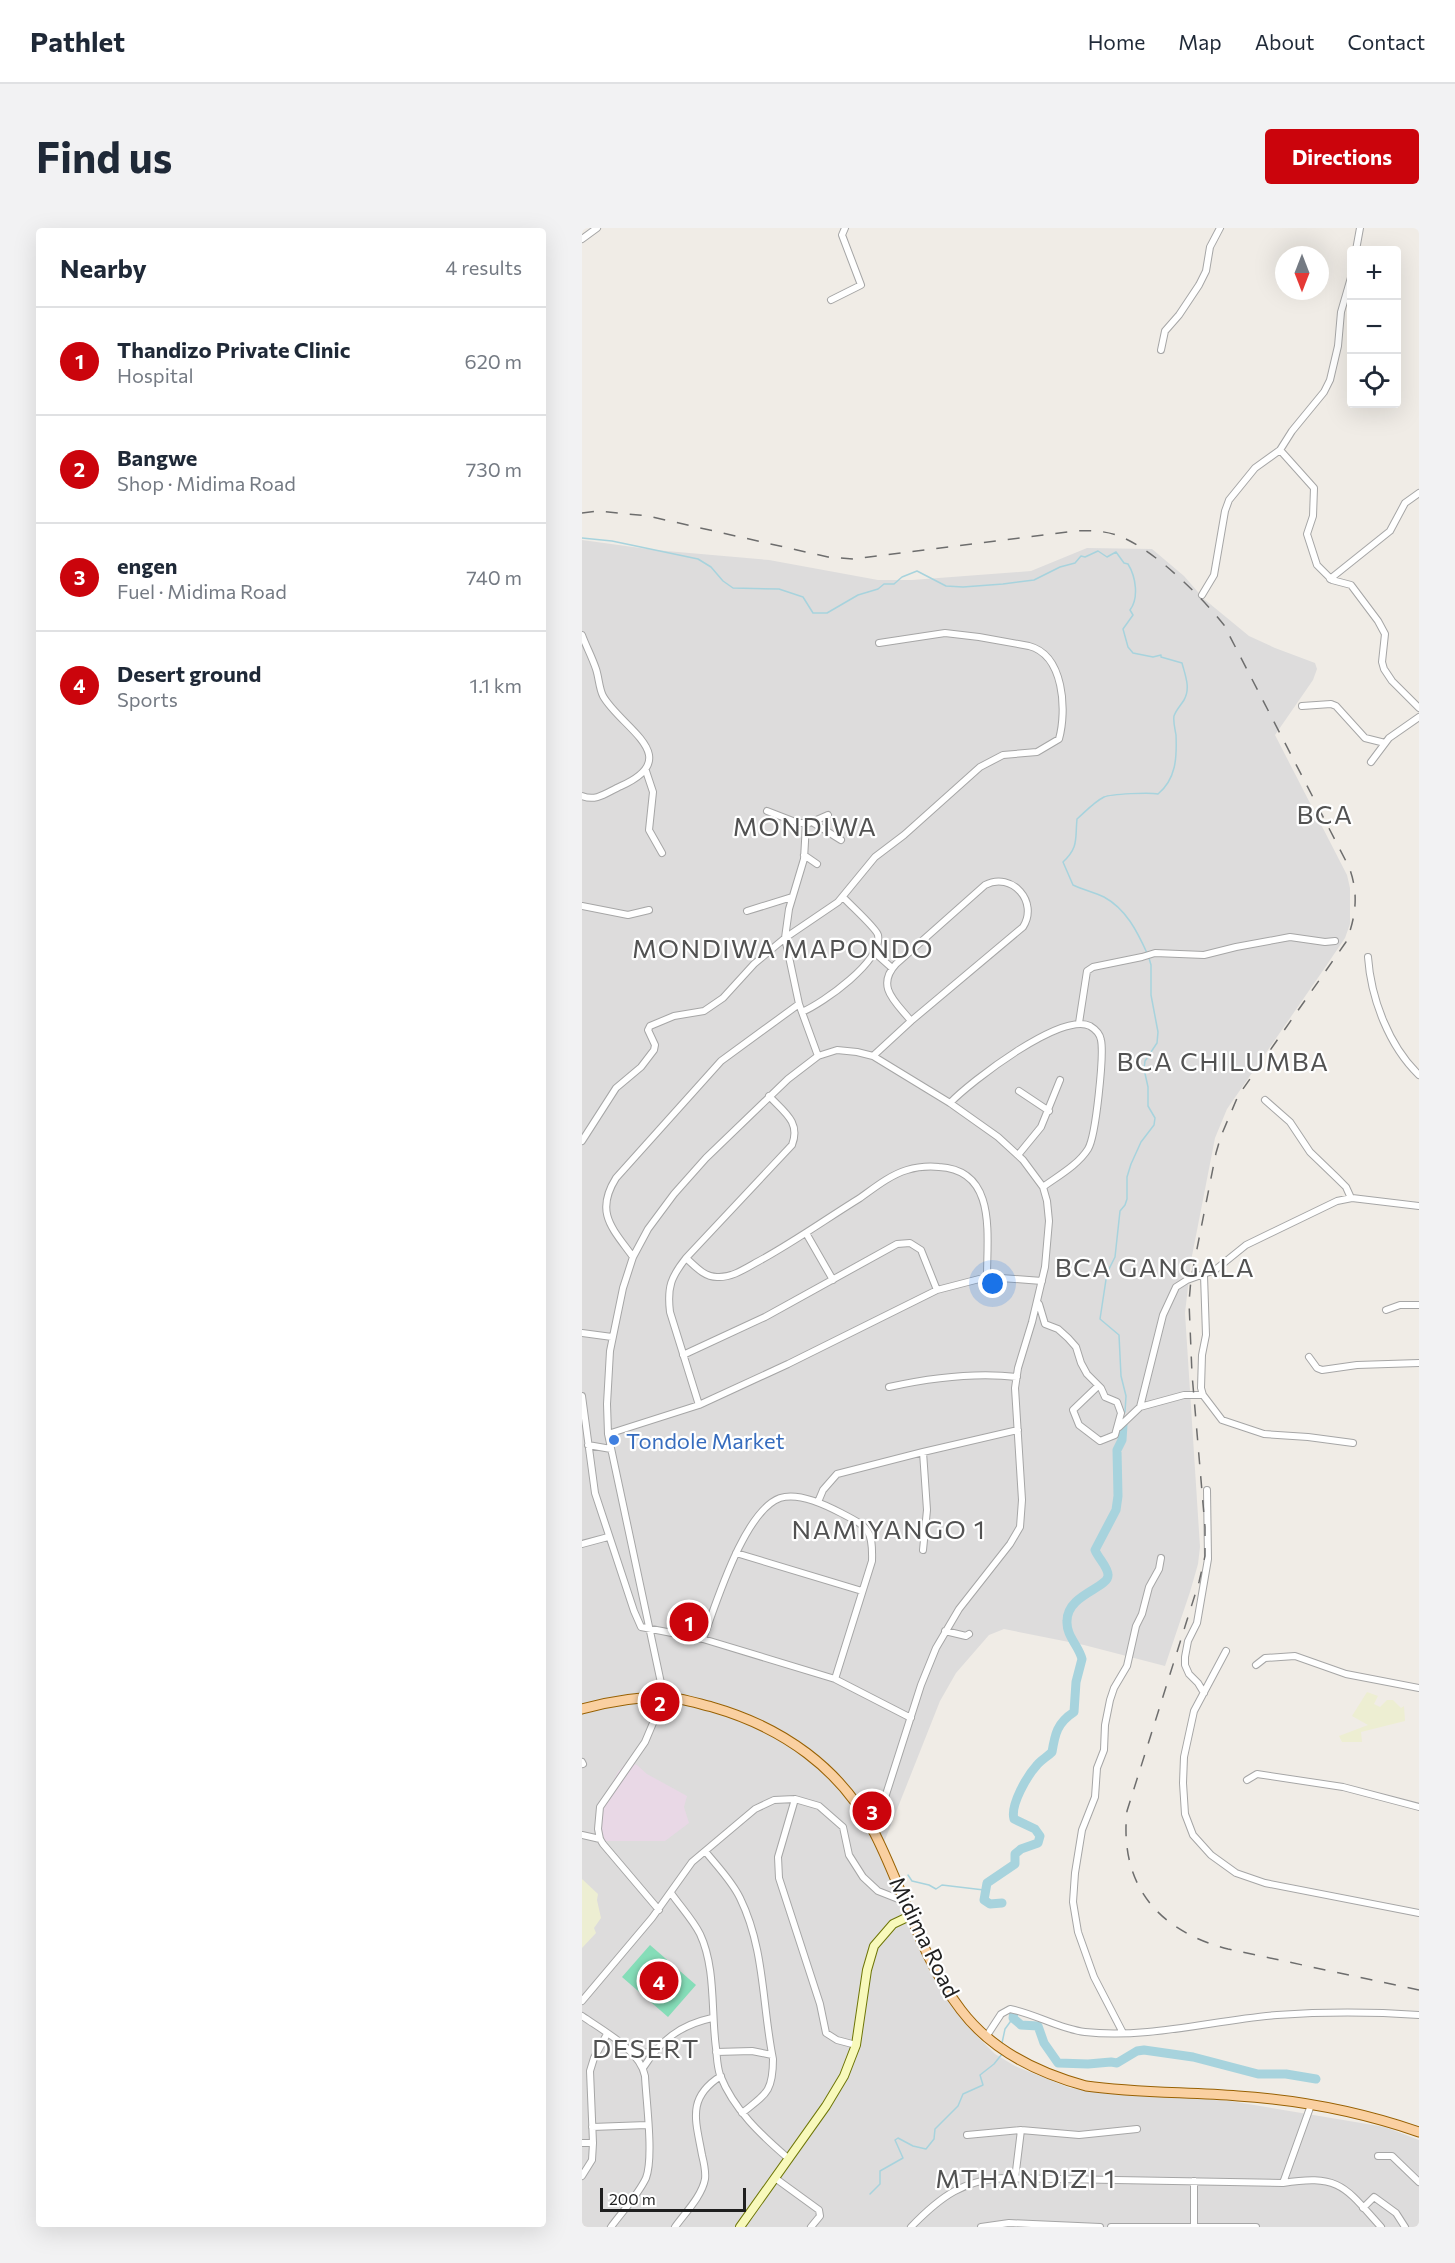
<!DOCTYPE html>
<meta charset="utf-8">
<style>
:root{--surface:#fff;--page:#f2f2f3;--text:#1f2937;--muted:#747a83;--line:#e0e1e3;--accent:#cb040c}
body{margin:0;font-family:Commissioner,sans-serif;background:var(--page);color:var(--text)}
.controls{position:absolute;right:18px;top:18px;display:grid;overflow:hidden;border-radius:6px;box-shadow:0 6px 24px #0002}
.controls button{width:54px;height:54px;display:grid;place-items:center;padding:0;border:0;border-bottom:2px solid var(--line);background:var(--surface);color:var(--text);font:30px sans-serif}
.compass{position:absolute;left:693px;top:18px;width:54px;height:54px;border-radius:50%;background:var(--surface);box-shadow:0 6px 24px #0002;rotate:180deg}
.scale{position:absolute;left:18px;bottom:15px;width:146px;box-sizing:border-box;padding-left:6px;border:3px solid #1f1f1f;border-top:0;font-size:16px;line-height:21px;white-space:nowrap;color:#1f1f1f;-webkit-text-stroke:4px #fff;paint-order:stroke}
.you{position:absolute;left:411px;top:1056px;width:21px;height:21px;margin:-15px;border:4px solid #fff;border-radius:50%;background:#1a73e8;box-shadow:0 0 0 9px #1a73e833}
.badge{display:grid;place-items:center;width:39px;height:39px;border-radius:50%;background:var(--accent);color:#fff;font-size:20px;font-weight:700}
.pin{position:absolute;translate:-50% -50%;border:3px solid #fff;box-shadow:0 2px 6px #0006}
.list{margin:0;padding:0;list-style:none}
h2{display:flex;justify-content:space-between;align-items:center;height:78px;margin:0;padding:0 24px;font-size:26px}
h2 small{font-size:20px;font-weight:400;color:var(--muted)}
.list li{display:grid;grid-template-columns:39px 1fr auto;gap:18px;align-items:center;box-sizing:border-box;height:108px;padding:0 24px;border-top:2px solid var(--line)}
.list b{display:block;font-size:22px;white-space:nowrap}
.list p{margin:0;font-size:20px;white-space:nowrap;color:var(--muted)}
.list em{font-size:20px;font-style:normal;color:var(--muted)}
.icon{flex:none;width:33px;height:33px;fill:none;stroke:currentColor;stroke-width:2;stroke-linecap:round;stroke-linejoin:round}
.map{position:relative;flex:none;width:837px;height:1999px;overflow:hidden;border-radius:6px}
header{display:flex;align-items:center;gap:36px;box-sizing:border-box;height:84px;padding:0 30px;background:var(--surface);border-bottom:2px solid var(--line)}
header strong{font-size:28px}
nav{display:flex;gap:33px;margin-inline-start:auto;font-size:21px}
.intro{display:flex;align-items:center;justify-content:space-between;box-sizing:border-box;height:144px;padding:0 36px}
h1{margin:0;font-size:42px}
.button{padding:15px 27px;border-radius:6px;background:var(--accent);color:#fff;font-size:21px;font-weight:700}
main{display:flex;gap:36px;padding:0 36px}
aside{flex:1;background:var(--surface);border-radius:6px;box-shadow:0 6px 24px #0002}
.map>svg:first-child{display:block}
</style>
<header>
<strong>Pathlet</strong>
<nav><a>Home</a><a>Map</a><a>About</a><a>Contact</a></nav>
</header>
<div class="intro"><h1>Find us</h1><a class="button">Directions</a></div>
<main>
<aside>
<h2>Nearby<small>4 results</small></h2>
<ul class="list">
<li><span class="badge">1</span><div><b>Thandizo Private Clinic</b><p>Hospital</p></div><em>620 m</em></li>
<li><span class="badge">2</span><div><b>Bangwe</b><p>Shop · Midima Road</p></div><em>730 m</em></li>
<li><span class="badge">3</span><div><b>engen</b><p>Fuel · Midima Road</p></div><em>740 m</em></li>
<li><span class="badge">4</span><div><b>Desert ground</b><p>Sports</p></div><em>1.1 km</em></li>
</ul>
</aside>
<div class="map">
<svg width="837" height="1999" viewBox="0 0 837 1999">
<rect width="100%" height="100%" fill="#f0ece6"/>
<path fill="#dddcdc" d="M 0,312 L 73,322 L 187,332 L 296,352 L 330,352 L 449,343 L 505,320 L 570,321 L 602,348 L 622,371 L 667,408 L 693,420 L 733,435 L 735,441 L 731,452 L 693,507 L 765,647 L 768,660 L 768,696 L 763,710 L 742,741 L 645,881 L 633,910 L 609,1033 L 603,1085 L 618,1319 L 616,1336 L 608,1364 L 583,1438 L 502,1417 L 422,1401 L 407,1407 L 374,1445 L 358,1473 L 297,1627 L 316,1669 L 379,1788 L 395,1808 L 413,1826 L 433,1838 L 488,1860 L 566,1868 L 648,1873 L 803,1899 L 837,1912 L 837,1999 L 0,1999 Z"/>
<path fill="#e9d8e6" d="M 45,1534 L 55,1537 L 65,1546 L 105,1568 L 102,1579 L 107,1595 L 83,1613 L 21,1613 L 15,1596 L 17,1579 L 36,1544 Z"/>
<path fill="#edeed2" d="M 785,1464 L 796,1468 L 792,1476 L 798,1479 L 805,1472 L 811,1472 L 819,1480 L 822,1478 L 823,1493 L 779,1504 L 780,1514 L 760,1514 L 757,1508 L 786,1497 L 770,1488 Z
M 0,1651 L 16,1666 L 15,1672 L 19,1690 L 12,1700 L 14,1705 L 0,1720 Z"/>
<path fill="#85ddb8" d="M 68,1717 L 114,1757 L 86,1789 L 40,1749 Z"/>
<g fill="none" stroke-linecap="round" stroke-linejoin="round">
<path stroke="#a7d3dd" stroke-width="1.5" d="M 0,310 L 30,313 L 116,331 L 129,339 L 141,353 L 151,360 L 197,361 L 221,369 L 231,385 L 245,385 L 276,367 L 296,361 L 302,356 L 312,356 L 320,349 L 335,343 L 364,358 L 381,359 L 421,356 L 452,352 L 478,339 L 493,335 L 499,328 L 503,329 L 516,323 L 525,329 L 534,324 L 542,335 L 546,336 C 554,349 557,370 548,382 L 551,387 L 541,401 L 546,419 L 551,425 L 571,429 L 579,427 L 579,429 L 600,435 C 603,447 609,460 602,472 C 599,477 594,482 592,488 C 591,494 593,501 594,507 C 595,530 594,551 576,566 C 568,564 529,566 522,569 C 512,574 503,584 495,591 C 493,611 497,619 481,634 L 491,657 C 501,662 512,664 522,669 C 544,681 555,703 565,725
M 543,1184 L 544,1168 L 539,1148 L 537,1107 L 518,1091 L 525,1045 L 533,1029 L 538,983 L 543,977 L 545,971 L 545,949 L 549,936 L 559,914 L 572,897 L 573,890 L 566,878 L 566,859 L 562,841 L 563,833 L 575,815 L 576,804 L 569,767 L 569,737 L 567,730
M 326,1647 L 330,1653 L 347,1657 L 354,1661 L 360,1657 L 402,1662
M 420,1815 L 423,1801 L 431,1790
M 288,1966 L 298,1956 L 298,1943 L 321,1930 L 313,1912 L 316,1910 L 331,1918 L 344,1921 L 352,1911 L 353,1901 L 376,1878 L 381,1866 L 401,1857 L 398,1847 L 412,1836 L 420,1826"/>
<path stroke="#a7d3dd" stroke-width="9" d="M 420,1675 L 408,1676 L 402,1672 L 405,1655 L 433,1636 L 433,1626 L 439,1621 L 456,1615 L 458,1608 L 453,1601 L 432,1591 C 428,1577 445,1548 455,1537 C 459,1532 465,1529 470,1524 C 473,1506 475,1495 492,1484 L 494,1454 L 500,1431 C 497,1418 484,1408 485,1393 C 485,1366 527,1360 526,1347 C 526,1339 516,1330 513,1322 L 534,1282 L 536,1268 L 535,1222 L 540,1212 L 541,1197
M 432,1784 L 431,1790 L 439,1797 L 456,1798 L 462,1815 L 476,1835 L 506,1836 L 529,1834 L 535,1835 L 555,1823 L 562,1822 L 611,1829 L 676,1846 L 704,1846 L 734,1851"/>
<defs>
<path id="street" d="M 0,11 L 15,0
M 774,22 L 778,0
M 249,72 L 279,57 L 260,7 L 263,0
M 579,122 L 583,103 L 597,87 L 617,57 L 624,43 L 628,19 L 638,0
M 698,222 L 732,260 L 731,288 L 725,306 L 735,337 L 750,352 L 769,357 L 796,393 L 803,406 L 800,434 L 802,441 L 810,453 L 837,480
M 748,351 L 808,303 L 823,275 L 837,265
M 620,367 L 632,347 L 643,283 L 647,272 L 673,240 L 698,222 L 710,203 L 742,164 L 748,152 L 756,118 L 759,84 L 770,46
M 0,407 C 4,418 10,429 14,441 C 17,450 17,460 21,468 C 39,500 104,529 39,558 C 25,564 15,574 0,568
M 720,478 L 749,476 L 754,478 L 783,510 L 803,515
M 789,534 L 807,510 L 837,489
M 64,543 L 71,564 L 67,602 L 80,625
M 185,583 L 216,595 L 227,595
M 246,587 L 230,594 L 259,612
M 224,596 L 222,631 L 207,681 L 203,710 L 217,776 L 236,828
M 222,627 L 235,636
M 0,678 L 46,687 L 67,682
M 165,683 L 210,669
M 292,724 L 310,740
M 786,729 C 789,771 807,818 837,847
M 220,784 C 241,775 301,733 296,707 C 294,700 268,677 261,669
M 497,795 L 505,743 L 511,739 L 560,729 L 573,725 L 622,727 L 654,719 L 708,709 L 743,714 L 753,713
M 291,828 L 329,793 L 441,699 C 457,674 430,643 403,657 L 314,736 C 293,759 314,774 329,793
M 437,863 L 467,883
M 683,872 L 708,894 L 728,924 L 755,950 L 764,959 L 769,970
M 368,875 C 388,854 480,783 508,798 C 513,801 518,806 519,812 C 522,827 514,908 506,921 C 496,937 476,948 461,959
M 0,913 L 34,860 L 59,839 L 72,822 L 73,817 L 66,802 L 68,798 L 92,788 L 122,783 L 141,770 L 172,736 L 203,710 L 256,674 L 293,629 L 322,607 L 398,539 L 421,527 L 455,524 L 477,511 C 485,482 482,427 447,418 L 397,409 L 363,405 L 297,415
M 436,927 L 459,899 L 478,852
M 224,1005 L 251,1052
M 51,1029 C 31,1001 12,985 34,950 L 139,833 L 217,776
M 104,1030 L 210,917 C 219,894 202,884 187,868
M 622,1047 L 624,1107 L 620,1127 L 619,1160 L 621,1167 L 640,1192 L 682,1206 L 726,1209 L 771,1215
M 457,1076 L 463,1096 L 476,1101 L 486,1110 L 494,1119 L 499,1135 L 505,1146 L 519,1160 L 523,1169 L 535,1174 L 539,1185 L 533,1207 L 518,1213 L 497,1197 L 491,1182 L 516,1158
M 804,1082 L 818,1077 L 837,1077
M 0,1105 L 30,1109
M 101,1127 L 183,1089 L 315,1016 L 328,1015 L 339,1022 L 355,1062
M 727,1129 L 735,1140 L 740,1142 L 775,1137 L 837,1135
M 307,1159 C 348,1150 392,1144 435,1149
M 0,1168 L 13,1265 L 52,1383 L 59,1399 L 121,1411 L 253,1451
M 117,1177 L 88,1084 C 85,1059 89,1049 104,1030 C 113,1038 122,1049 135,1049 C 150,1050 164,1040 177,1033 C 212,1014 244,991 278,970 C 292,960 308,947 325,942 C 335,939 346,938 357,939 C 415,942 405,1006 405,1049
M 558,1179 L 602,1167 L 621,1167
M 537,1199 L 558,1179 L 581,1087 L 594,1059 L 605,1052 L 633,1042 L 664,1017 L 755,973 L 770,970 L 837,978
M 26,1206 L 117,1177 L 206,1136 L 355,1062 L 405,1049 L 460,1053
M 6,1217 L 29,1221
M 341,1224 L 345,1282 L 341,1322
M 236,1274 L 241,1262 L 255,1246 L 341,1224 L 436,1202
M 0,1316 L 26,1309
M 154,1325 L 280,1363
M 363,1403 L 384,1408 L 387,1406
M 121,1411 C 134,1376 162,1283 198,1270 C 216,1264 244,1277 259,1285 C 286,1299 291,1301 290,1333 L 253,1451 L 329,1490
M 644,1423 L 612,1483 L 602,1529 L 601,1555 L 603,1586 L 611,1607 L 629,1627 L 654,1645 L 683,1655 L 837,1685
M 674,1437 L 683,1430 L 713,1428 L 764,1446 L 837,1460
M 622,1465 L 616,1455 L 607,1446 L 603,1437 L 603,1429 L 606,1413 L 615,1395 L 626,1331 L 625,1262
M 0,1534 L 1,1536
M 665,1552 L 675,1546 L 761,1559 L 837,1579
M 213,1571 L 196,1629 L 197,1650 L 238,1776 L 244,1805 L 255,1812 L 274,1817
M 0,1607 L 18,1611
M 123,1623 C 135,1638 150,1653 158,1670 C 183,1721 180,1777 191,1831 C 191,1864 184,1866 160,1885
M 89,1665 C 98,1678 111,1692 118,1706 C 134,1740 129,1784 134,1820 C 135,1829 135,1838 138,1847 C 152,1882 179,1907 207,1931
M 77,1682 L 21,1616 L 18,1611 L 16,1601 L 18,1579 L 63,1514 L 82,1469 L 26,1206 L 25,1176 L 28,1123 L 41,1060 L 51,1029 L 66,1001 L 92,966 L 124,930 L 206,851 L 236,828 L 255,822 L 275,824 L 291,828 L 368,875 L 416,909 L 441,932 L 461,959 L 465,973 L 467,993 L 463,1039 L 450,1094 L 436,1140 L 433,1160 L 440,1272 L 438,1299 L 428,1316 L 377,1381 L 354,1420 L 339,1457 L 292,1604
M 0,1773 L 70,1690 L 110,1634 L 173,1581 L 192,1572 L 213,1571 L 237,1578 L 261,1599 L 267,1627 L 281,1649 L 296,1663 L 324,1674
M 0,1788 C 20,1802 58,1822 63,1848 C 64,1872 72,1929 64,1950 C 56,1967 40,1984 29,1999
M 541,1805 L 512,1749 L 496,1704 L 491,1674 L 493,1645 L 500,1602 L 513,1569 L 515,1540 L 522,1522 L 523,1497 L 528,1472 L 532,1460 L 545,1438 L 554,1398 L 560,1386 L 567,1359 L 577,1341 L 579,1330
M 404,1809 L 419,1786 L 428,1781 C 454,1786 477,1801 503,1804 C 567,1811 631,1792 695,1787 C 739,1784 792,1784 837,1787
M 48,1821 L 61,1825 L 73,1823
M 134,1824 L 170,1823 L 190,1827
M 61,1840 C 79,1812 98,1797 130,1790
M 10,1899 L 65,1897
M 385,1907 L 439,1902 L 497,1907 L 555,1901
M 0,1915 L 11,1915 L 8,1843 L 12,1830 L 25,1806
M 796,1928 L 810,1928 L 837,1954
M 0,1948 L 10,1932 L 11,1915
M 193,1950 L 237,1982 L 238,1988 L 229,1999
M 433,1951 L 439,1902
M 701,1955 L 729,1877
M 781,1980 L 792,1969 L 814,1985 L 823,1999
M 93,1999 C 103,1985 120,1968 123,1951 C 124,1943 122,1935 120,1927 C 114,1893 104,1870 139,1848
M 329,1999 C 359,1968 382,1951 426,1950 L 701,1955 C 758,1946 763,1959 799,1999
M 399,1999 L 427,1995 L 518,1999
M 529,1999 L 674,1999
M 612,1999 L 612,1953"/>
<path id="secondary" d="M 158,1999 L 244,1878 L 262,1848 L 274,1817 L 285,1742 L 292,1718 L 311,1696 L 330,1687"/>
<path id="primary" d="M 0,1481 C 25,1474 55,1469 81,1469 C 96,1469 114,1475 130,1479 C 200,1499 259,1540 293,1606 C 322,1663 339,1730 379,1782 C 410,1823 456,1845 504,1858 C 554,1865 606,1864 656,1868 C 717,1872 779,1884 837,1904"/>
</defs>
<use href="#street" stroke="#a6a6a6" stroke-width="8"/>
<use href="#secondary" stroke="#6e7607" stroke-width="10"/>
<use href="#primary" stroke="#986103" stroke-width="11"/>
<use href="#street" stroke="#fff" stroke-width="6"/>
<use href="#secondary" stroke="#f8f9bb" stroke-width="8"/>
<use href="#primary" stroke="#fad0a1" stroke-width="9"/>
<path stroke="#6d6d6d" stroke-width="1.5" stroke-dasharray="12 12" stroke-linecap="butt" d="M 0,285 L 16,283 L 66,288 L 246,329 L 271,331 L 494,303 C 511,302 528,303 544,311 C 577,327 619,368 642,397 L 767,639 C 777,665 774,689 764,714 L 656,868 L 639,908 L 634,925 L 609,1051 L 607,1074 L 610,1146 L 623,1299 L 623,1328 L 617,1354 L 545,1583 C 537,1657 576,1703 646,1721 L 837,1762"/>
</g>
<circle fill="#3f7fe0" stroke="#fff" stroke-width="2" cx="32" cy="1212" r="6"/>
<g text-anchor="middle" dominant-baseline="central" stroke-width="4.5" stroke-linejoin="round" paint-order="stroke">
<g font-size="22" fill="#366cbe" stroke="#fff" text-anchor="start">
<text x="44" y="1212">Tondole Market</text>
</g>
<g font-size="22" fill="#1f1f1f" stroke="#fff">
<text transform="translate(343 1709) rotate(64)">Midima Road</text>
</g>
<g font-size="26" letter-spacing="1.5" fill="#525252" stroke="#fff">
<text x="743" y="585">BCA</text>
<text x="223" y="597">MONDIWA</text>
<text x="201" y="719">MONDIWA MAPONDO</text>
<text x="641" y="832">BCA CHILUMBA</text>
<text x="573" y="1038">BCA GANGALA</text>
<text x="307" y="1300">NAMIYANGO 1</text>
<text x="64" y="1819">DESERT</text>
<text x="444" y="1949">MTHANDIZI 1</text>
</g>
</g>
</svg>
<div class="controls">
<button>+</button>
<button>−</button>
<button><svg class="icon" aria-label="locate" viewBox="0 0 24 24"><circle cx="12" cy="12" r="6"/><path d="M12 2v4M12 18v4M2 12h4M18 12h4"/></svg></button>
</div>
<svg class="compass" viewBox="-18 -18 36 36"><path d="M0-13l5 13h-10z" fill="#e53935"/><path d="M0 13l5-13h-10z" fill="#747a83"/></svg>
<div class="scale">200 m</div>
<div class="you"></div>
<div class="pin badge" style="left:107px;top:1394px">1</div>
<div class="pin badge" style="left:78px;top:1474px">2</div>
<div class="pin badge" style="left:290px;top:1583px">3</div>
<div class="pin badge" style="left:77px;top:1753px">4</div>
</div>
</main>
